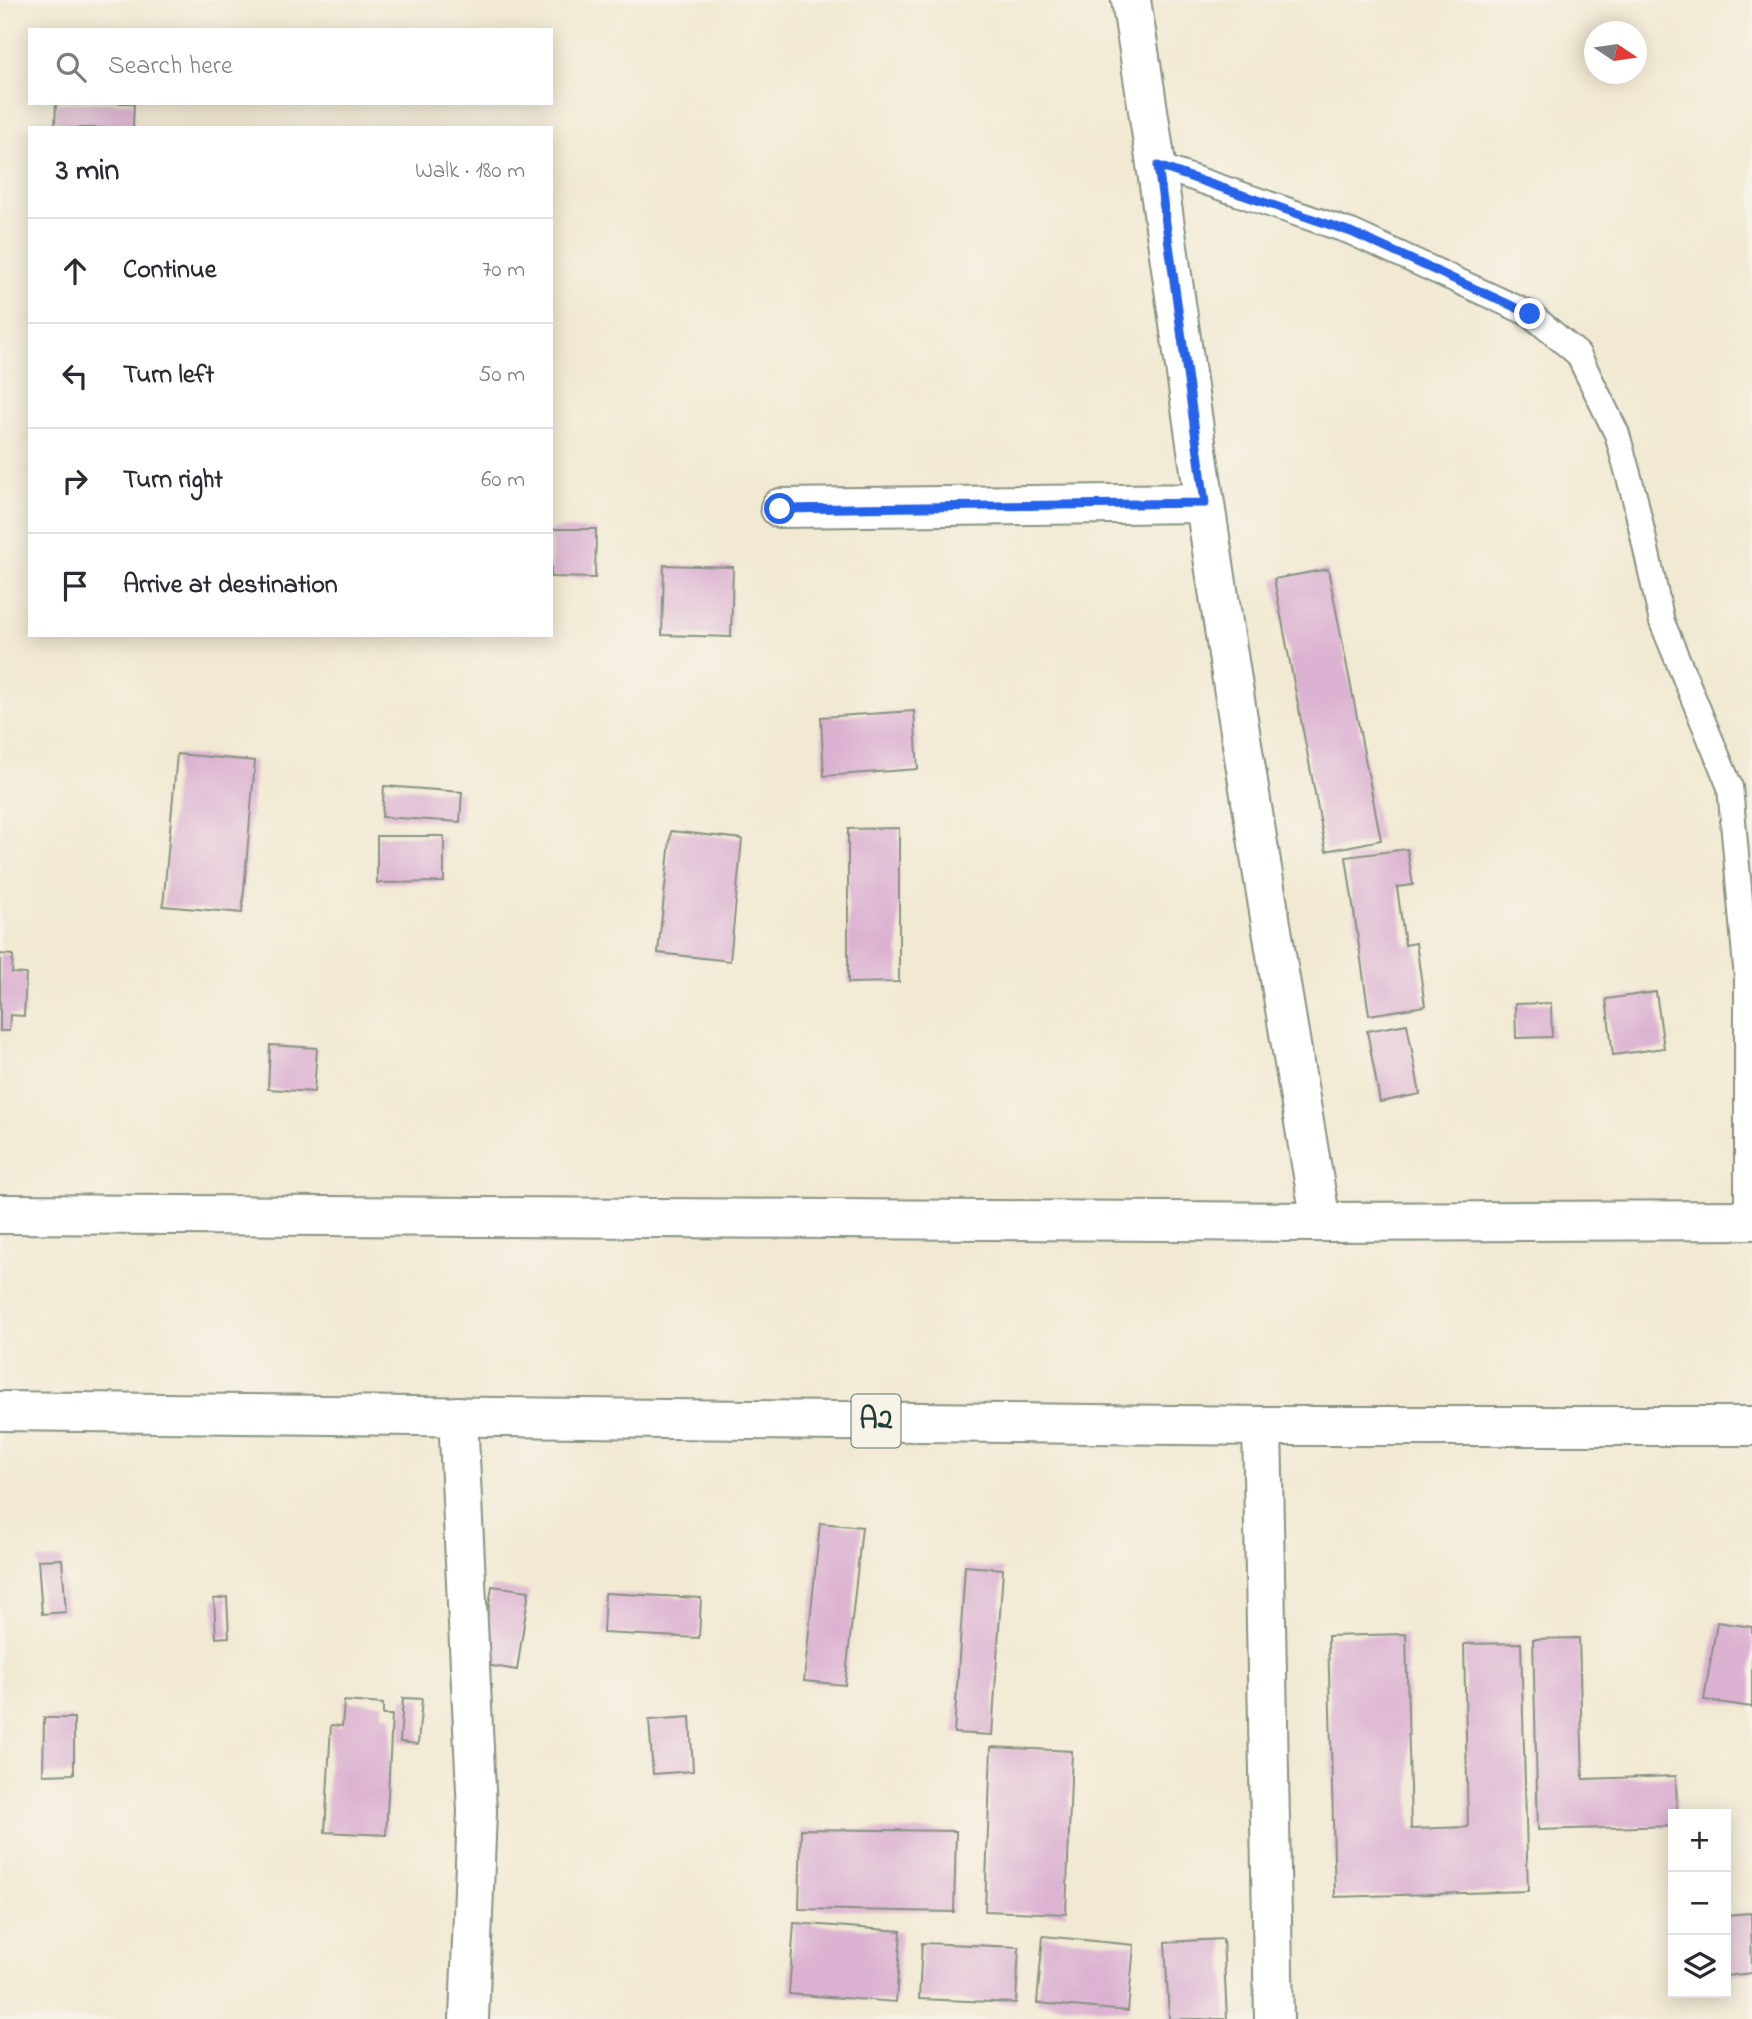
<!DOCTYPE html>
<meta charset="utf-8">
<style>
:root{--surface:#fff;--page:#f2f2f3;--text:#2b2b33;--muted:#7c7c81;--line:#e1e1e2}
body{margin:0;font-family:"Indie Flower",sans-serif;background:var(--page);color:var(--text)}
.controls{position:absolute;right:21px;bottom:21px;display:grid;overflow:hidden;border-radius:0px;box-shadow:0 4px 18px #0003}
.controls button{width:63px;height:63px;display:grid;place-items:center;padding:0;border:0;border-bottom:2px solid var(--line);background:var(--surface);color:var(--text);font:35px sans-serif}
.compass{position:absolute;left:1584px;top:21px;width:63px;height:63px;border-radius:50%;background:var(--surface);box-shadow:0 4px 18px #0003;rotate:103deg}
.stop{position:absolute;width:21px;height:21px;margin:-16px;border:5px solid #2563eb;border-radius:50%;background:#fff}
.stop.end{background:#2563eb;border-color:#fff;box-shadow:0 2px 7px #0008}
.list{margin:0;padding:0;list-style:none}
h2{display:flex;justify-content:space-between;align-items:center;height:91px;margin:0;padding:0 28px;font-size:30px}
h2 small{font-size:23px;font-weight:400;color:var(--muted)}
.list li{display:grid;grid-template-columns:46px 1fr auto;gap:21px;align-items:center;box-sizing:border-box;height:105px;padding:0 28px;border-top:2px solid var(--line)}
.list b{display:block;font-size:26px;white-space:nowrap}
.list em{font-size:23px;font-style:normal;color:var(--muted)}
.icon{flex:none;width:38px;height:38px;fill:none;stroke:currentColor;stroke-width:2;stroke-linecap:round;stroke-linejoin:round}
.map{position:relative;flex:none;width:1752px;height:2019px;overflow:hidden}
.search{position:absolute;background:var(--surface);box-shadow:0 4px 18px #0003;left:28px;top:28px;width:525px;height:77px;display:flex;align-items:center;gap:18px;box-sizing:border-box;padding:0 24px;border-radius:0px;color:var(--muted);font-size:26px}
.panel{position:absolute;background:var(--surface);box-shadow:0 4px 18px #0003;left:28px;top:126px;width:525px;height:511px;border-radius:0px}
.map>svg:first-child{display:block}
</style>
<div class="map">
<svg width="1752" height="2019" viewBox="0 0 1752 2019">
<rect width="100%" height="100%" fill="#f7f3e8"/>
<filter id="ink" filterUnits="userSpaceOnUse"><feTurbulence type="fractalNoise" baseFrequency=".0143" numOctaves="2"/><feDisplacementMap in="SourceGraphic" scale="14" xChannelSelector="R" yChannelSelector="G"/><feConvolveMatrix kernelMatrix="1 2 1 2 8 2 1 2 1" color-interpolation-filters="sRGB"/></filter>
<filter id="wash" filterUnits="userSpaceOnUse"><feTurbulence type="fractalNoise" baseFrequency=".00686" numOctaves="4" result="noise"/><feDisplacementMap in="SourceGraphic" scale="28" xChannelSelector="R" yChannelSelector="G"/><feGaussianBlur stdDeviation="1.57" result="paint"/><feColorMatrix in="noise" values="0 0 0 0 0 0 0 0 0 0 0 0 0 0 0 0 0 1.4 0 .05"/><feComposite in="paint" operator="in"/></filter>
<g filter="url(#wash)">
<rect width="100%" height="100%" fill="#f1e9d2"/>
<g id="blocks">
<path fill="#dcb2d2" d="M 56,103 L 134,103 L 133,128 L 55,128 Z
M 551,529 L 596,529 L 595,578 L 551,577 Z
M 664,565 L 733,567 L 731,637 L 662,635 Z
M 1328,569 L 1381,840 L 1326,851 L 1274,579 Z
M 914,711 L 918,769 L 824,776 L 821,717 Z
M 177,754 L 255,761 L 242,913 L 163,906 Z
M 384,786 L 462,792 L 460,822 L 382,817 Z
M 899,828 L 899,982 L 848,983 L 848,829 Z
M 671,831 L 742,839 L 730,961 L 658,953 Z
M 377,836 L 444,836 L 444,882 L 377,883 Z
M 1407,849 L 1413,885 L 1397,887 L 1405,945 L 1416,943 L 1425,1006 L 1369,1015 L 1346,857 Z
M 0,954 L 13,955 L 12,973 L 26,974 L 24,1016 L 10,1015 L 9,1031 L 0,1031 Z
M 1656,992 L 1664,1048 L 1613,1055 L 1606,999 Z
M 1551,1003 L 1552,1037 L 1516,1038 L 1515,1004 Z
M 1407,1024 L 1420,1094 L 1380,1102 L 1367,1031 Z
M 270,1045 L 317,1048 L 314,1092 L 268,1089 Z
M 820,1523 L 862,1527 L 845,1685 L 804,1681 Z
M 62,1559 L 66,1612 L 42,1614 L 38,1560 Z
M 965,1566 L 1003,1569 L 992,1735 L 954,1733 Z
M 492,1586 L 529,1591 L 517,1670 L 480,1664 Z
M 605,1593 L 701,1598 L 699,1638 L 603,1633 Z
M 227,1597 L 229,1637 L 216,1638 L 214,1599 Z
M 1717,1622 L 1752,1627 L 1752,1707 L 1704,1700 Z
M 1406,1634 L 1411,1829 L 1468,1827 L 1464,1644 L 1521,1643 L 1528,1891 L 1335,1897 L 1328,1636 Z
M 1579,1638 L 1583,1779 L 1676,1776 L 1677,1814 L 1673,1814 L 1673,1826 L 1538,1830 L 1533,1639 Z
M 403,1698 L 422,1699 L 418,1744 L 400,1742 Z
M 344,1701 L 383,1704 L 383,1715 L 392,1715 L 386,1835 L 325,1832 L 331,1725 L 342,1726 Z
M 690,1717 L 693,1771 L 653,1774 L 649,1720 Z
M 44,1718 L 74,1718 L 74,1774 L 43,1775 Z
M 991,1747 L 1072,1751 L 1066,1914 L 985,1911 Z
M 801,1829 L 956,1831 L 954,1912 L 799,1909 Z
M 1751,1913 L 1752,1973 L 1726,1976 L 1726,1915 Z
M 794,1923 L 901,1931 L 896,2002 L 789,1994 Z
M 1043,1936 L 1134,1945 L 1128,2011 L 1037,2003 Z
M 1223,1939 L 1227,2019 L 1169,2019 L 1165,1942 Z
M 922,1943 L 1019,1947 L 1016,2003 L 919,1999 Z"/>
</g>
</g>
<g filter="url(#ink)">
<use href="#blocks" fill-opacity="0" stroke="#889383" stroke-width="2"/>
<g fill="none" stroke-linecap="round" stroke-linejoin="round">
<defs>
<path id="lane" d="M 1158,166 L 1351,232 L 1530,314 L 1578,354 L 1617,434 L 1635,499 L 1662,622 L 1730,787 L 1747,979 L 1747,1220"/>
<path id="street" d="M 1131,0 C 1158,168 1180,336 1205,504 C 1241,744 1280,983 1321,1222
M 780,508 L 1205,503
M 458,1416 L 477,1811 L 469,2019
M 1262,1426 L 1274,2019"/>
<path id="highway" d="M 0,1214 L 1321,1222 L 1752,1220
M 0,1411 L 1262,1426 L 1752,1426"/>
</defs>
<use href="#lane" stroke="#889383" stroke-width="28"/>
<use href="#street" stroke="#889383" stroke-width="42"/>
<use href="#highway" stroke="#889383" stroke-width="42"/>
<use href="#lane" stroke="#fff" stroke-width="24"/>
<use href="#street" stroke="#fff" stroke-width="38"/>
<use href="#highway" stroke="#fff" stroke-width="38"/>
</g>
</g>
<g fill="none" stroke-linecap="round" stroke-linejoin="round" filter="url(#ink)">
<path stroke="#2563eb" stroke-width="9" d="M 780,509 L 1205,503 L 1158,166 L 1351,232 L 1530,314"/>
</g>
<g text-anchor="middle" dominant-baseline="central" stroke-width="7" stroke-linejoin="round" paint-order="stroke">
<rect fill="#f7f3e8" stroke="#60746a" stroke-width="2" x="851.5" y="1394.5" width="49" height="53" rx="5"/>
<g font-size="30" font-weight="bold" fill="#1f3d34">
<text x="876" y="1421">A2</text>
</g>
</g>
</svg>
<div class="controls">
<button>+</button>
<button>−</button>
<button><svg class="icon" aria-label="layers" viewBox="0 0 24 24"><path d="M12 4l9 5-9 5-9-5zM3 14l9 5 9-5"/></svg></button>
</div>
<svg class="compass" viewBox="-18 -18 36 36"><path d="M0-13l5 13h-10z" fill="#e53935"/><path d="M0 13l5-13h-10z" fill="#7c7c81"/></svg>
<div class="stop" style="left:780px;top:509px"></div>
<div class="stop end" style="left:1530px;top:314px"></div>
<div class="search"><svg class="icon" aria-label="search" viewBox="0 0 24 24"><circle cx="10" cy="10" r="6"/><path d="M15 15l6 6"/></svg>Search here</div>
<section class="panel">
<h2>3 min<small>Walk · 180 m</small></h2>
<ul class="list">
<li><svg class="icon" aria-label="ahead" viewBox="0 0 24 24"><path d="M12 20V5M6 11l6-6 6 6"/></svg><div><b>Continue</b></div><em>70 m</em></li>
<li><svg class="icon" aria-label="left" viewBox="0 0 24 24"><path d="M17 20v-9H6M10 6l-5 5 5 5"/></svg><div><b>Turn left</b></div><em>50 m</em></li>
<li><svg class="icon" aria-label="right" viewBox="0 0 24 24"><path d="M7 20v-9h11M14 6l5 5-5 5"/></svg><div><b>Turn right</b></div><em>60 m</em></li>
<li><svg class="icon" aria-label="arrive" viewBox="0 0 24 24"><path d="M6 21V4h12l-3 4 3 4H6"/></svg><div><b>Arrive at destination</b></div></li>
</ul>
</section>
</div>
